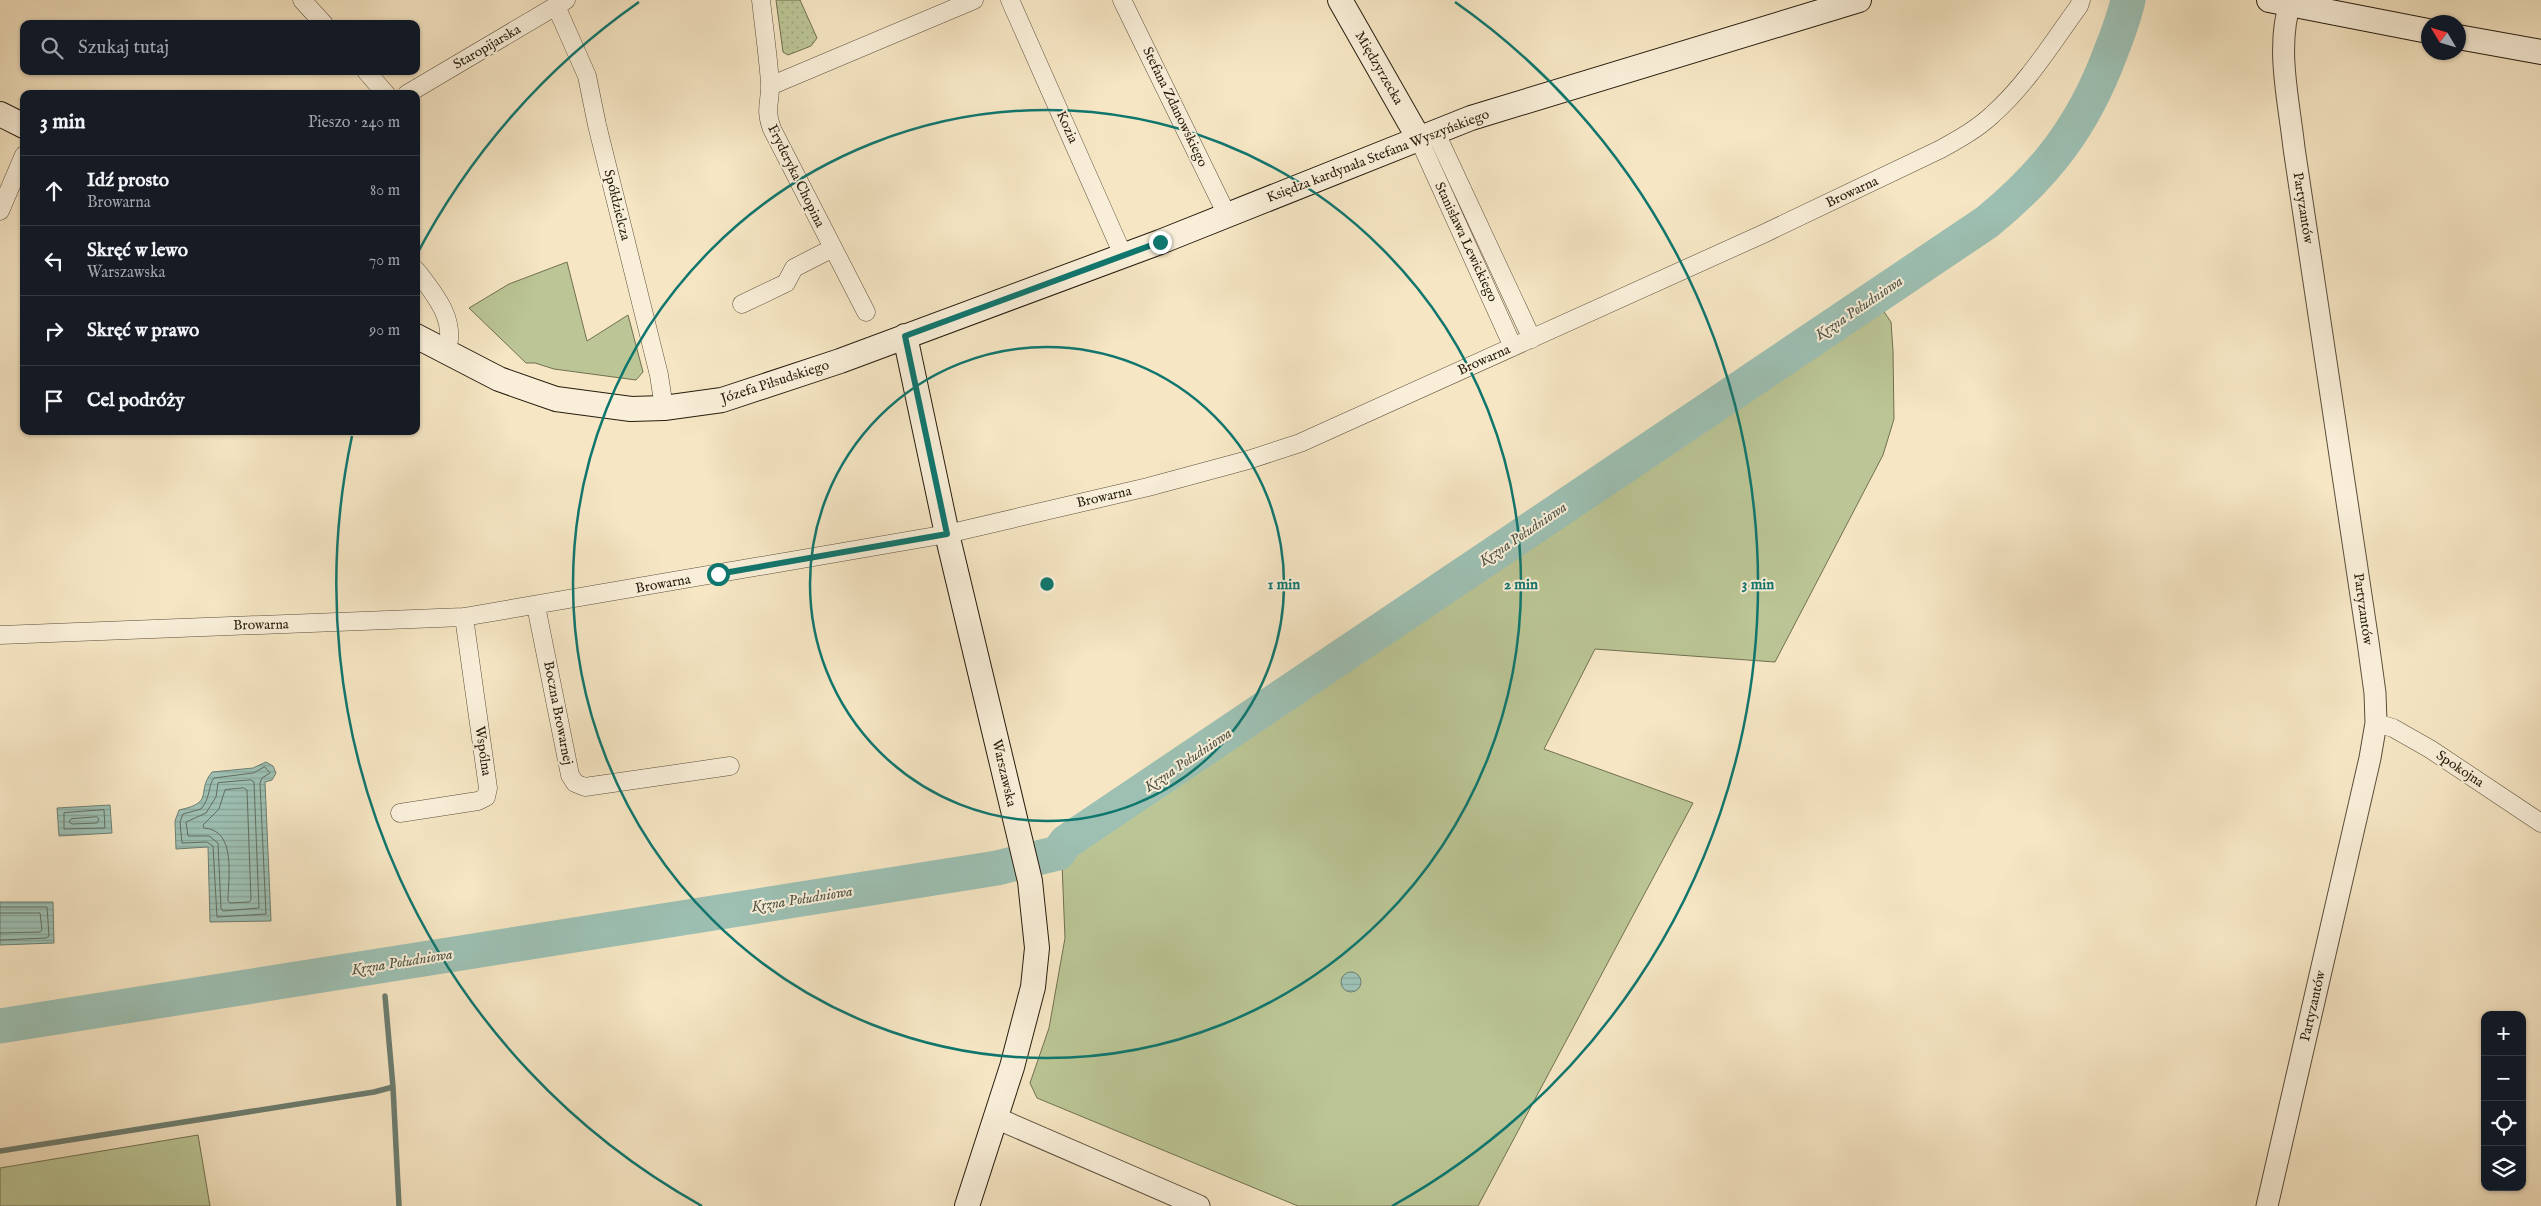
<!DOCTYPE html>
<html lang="pl">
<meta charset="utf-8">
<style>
:root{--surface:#171b24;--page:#242831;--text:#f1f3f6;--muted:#9ea1a6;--line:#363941}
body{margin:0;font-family:"IM FELL English",serif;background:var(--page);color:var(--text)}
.controls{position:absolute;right:15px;bottom:15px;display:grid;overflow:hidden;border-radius:10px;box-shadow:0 1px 4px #0004}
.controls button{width:45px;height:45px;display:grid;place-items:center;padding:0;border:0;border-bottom:1px solid var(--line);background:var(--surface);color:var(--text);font:25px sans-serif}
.compass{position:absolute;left:2421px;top:15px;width:45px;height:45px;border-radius:50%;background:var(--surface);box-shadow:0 1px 4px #0004;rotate:308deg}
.stop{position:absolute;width:15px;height:15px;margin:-11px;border:4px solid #0f766e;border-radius:50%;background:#fff}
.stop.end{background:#0f766e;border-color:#fff;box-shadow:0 1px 5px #0008}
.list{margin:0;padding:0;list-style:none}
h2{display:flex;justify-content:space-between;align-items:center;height:65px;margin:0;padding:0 20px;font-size:21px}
h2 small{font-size:16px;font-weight:400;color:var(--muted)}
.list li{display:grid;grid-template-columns:32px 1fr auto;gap:15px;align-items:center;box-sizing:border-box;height:70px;padding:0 20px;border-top:1px solid var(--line)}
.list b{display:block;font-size:19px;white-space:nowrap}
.list p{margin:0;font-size:16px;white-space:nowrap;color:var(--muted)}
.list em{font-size:16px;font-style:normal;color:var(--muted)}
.icon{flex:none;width:28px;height:28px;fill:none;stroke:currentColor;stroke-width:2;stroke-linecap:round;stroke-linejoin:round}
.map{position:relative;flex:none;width:2541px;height:1206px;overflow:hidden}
.search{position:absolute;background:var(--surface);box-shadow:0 1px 4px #0004;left:20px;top:20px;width:400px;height:55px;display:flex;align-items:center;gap:12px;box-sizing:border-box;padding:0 18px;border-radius:10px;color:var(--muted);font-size:19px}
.panel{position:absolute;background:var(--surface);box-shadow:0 1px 4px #0004;left:20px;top:90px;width:400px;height:345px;border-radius:10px}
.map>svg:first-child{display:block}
</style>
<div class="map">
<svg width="2541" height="1206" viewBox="0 0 2541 1206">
<defs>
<pattern id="grass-dots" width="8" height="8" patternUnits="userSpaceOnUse" patternTransform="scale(1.25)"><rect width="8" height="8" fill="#bbc595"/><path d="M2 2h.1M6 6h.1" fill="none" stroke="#a1a97f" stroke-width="1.8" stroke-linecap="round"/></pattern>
<pattern id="water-rules" width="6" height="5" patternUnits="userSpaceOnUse" patternTransform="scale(1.25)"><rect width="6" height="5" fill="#9dc0b3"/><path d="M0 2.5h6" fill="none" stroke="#87a499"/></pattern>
</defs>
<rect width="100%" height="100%" fill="#f6e6c4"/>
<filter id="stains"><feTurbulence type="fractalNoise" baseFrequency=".004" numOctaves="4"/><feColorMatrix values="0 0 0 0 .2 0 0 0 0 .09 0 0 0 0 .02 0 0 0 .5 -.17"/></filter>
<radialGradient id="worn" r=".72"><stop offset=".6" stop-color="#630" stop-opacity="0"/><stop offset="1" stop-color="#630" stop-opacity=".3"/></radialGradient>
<path fill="url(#grass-dots)" stroke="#707051" d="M 776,0 L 800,0 L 817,38 L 811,46 L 788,55 L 783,52 Z"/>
<path fill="#bbc595" stroke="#707051" d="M 567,262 L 587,341 L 628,315 L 643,372 L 636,380 L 554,369 L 535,363 L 526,363 L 469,308 L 509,284 Z
M 1880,306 L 1891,322 L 1893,351 L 1894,419 L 1883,455 L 1775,662 L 1595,649 L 1544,749 L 1693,803 L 1478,1206 L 1298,1206 L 1037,1098 L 1030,1083 L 1049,1028 L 1065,938 L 1062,864 L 1726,409 Z
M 198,1135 L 210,1206 L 0,1206 L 0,1168 Z"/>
<path fill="url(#water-rules)" stroke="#6d7e71" d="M 266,762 L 273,766 L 276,773 L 272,780 L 265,782 L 271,921 L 210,922 L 208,847 L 176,849 L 175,821 L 179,810 C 216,802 195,793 212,772 L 253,768 Z
M 110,805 L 112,833 L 59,836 L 57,808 Z
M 0,902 L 53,902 L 54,943 L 0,945 Z
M1341 982a10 10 0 1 1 20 0a10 10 0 1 1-20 0Z"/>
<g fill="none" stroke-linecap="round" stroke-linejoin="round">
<path stroke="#626e60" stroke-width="1" d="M 265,767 L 270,773 L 262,778 L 260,783 L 266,914 L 217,917 L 213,846 L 207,842 L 182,843 L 180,822 L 183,814 L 201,809 C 211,797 208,785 214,778 L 253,773 Z
M 251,780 L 254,782 L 259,908 L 223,911 L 221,908 L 218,843 L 209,836 L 188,836 L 186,822 L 206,813 L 216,797 L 218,783 Z
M 244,788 L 247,790 L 251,900 L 249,902 L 230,903 L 228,901 C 228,878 237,830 204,828 L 203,825 L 219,809 L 225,790 Z
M 104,810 L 105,828 L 64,829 L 64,813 Z
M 97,817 L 99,819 L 97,823 L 72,824 L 69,822 L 71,819 Z
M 0,907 L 47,907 L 49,936 L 46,938 L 0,940
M 0,913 L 40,913 L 42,930 L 40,932 L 0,933"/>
<path stroke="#6d7e71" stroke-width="5.5" d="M 381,967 L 381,973
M 385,996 L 393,1087 L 399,1206
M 0,1151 L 374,1092 L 393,1087"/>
<path stroke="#9dc0b3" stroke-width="35" d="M 0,1026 L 997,868 L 1058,853 L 1066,842 L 1987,222 C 2046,174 2083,126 2110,54 C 2117,36 2124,19 2128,0"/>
<defs>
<path id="minor" d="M 302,0 L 324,24
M 761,0 C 764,28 768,55 770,83 C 771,102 764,108 772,129 L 866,312
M 1010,0 L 1123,255
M 1122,0 L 1227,215
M 556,6 L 587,76 L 597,125 L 659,375 L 664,408
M 366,71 L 386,94
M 770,86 L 974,0
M 407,94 L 566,0
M 1435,131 L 1532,339
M 1418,137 L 1513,347
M 0,211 L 24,155
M 416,270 C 434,293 458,321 446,352
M 742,304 L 786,283 L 794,268 L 833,248
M 536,606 L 570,775 L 575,783 L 585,787 L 730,766
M 0,635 L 464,617 L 947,534 L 1148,487 L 1248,460 L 1300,443 L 1763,234 L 1941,149 C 1959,139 1977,129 1992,115 C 2027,84 2052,43 2079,6 L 2081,0
M 2376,723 L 2393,728 L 2430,749 L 2541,823
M 400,813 L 478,801 L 486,797 L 488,788 L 464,617"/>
<path id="tertiary" d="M 996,1118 L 1199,1206
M 2267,1206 L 2370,758 L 2376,723 L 2375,693 L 2368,642 L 2294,148 C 2289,101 2275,46 2291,0"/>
<path id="secondary" d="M 1340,0 L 1418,137
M 2269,0 L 2428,31
M 2458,37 L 2541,52
M 0,114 L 24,126
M 416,336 L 499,379 L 556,399 L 631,409 L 664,408 L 722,400 L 840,361 L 1160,242 L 1471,118 L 1859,0
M 905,336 L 947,534 L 1030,881 L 1037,948 L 1033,987 L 1012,1067 L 967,1206"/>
</defs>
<use href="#minor" stroke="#5a4e3b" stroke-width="19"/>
<use href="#tertiary" stroke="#5a4e3b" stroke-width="23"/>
<use href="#secondary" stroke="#261c0d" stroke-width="26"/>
<use href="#minor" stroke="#f9efd9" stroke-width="18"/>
<use href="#tertiary" stroke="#f9efd9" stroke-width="21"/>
<use href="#secondary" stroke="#f9efd9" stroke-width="24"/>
</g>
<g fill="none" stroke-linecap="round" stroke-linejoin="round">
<path stroke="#0f766e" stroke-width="6" d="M 718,574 L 947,534 L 905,336 L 1160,242"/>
</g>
<g fill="none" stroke="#0f766e" stroke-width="2.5">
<circle cx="1047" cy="584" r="237"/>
<circle cx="1047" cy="584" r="474"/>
<path d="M702 1206A711 711 0 0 1 352 436M416 256A711 711 0 0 1 639 2M1455 2A711 711 0 0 1 1392 1206"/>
</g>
<g text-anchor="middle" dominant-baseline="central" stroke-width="4" stroke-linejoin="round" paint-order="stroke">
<g font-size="14" fill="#261c0d" stroke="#f9efd9">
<text transform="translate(487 47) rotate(-30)">Staropijarska</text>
<text transform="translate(1379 68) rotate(60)">Międzyrzecka</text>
<text transform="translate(1175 107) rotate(64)">Stefana Zdanowskiego</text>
<text transform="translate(1067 127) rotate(66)">Kozia</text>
<text transform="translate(1378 156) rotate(-21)">Księdza kardynała Stefana Wyszyńskiego</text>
<text transform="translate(796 176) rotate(64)">Fryderyka Chopina</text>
<text transform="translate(1852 192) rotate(-25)">Browarna</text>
<text transform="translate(617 205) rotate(76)">Spółdzielcza</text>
<text transform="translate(2303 208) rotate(81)">Partyzantów</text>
<text transform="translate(1466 242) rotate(65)">Stanisława Lewickiego</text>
<text transform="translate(1484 360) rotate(-24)">Browarna</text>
<text transform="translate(775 382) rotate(-18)">Józefa Piłsudskiego</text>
<text transform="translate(1104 497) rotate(-13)">Browarna</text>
<text transform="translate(663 584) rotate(-10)">Browarna</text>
<text transform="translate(2363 609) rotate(82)">Partyzantów</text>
<text transform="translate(261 625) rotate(-1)">Browarna</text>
<text transform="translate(558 713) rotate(79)">Boczna Browarnej</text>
<text transform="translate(483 751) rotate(82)">Wspólna</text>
<text transform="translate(2460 769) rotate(34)">Spokojna</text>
<text transform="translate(1004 773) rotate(77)">Warszawska</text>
<text transform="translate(2313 1006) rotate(-77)">Partyzantów</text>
</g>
<g font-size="15" font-style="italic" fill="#505547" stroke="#f9efd9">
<text transform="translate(1859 308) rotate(-34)">Krzna Południowa</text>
<text transform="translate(1523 534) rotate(-34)">Krzna Południowa</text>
<text transform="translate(1188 760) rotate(-34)">Krzna Południowa</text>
<text transform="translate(802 899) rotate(-9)">Krzna Południowa</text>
<text transform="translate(402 962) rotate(-9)">Krzna Południowa</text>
</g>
</g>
<circle cx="1047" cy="584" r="8" fill="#0f766e" stroke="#f9efd9" stroke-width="2.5"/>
<g font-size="15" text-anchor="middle" font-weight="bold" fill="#0f766e" stroke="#f9efd9" stroke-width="4" stroke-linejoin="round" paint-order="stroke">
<text x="1284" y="589">1 min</text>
<text x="1521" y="589">2 min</text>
<text x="1758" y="589">3 min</text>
</g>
<rect width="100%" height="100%" filter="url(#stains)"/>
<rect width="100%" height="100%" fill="url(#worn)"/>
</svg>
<div class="controls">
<button>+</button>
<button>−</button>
<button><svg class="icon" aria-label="locate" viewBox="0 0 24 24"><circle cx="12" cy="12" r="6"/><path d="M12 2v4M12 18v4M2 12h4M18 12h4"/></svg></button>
<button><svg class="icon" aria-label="layers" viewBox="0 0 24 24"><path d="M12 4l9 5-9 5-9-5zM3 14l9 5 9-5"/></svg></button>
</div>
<svg class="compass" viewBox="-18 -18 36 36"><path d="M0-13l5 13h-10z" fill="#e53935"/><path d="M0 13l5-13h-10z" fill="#9ea1a6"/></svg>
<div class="stop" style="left:718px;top:574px"></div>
<div class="stop end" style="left:1160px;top:242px"></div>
<div class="search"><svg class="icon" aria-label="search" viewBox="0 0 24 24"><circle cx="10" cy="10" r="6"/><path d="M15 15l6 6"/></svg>Szukaj tutaj</div>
<section class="panel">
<h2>3 min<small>Pieszo · 240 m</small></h2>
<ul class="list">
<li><svg class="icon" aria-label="ahead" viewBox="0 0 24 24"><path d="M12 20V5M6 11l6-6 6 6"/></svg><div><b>Idź prosto</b><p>Browarna</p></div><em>80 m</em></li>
<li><svg class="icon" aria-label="left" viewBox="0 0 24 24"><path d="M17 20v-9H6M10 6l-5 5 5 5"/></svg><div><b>Skręć w lewo</b><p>Warszawska</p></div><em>70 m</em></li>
<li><svg class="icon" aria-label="right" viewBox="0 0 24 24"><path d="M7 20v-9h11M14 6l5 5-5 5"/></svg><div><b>Skręć w prawo</b></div><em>90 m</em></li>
<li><svg class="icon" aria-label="arrive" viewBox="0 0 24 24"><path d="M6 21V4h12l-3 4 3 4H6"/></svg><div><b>Cel podróży</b></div></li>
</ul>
</section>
</div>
